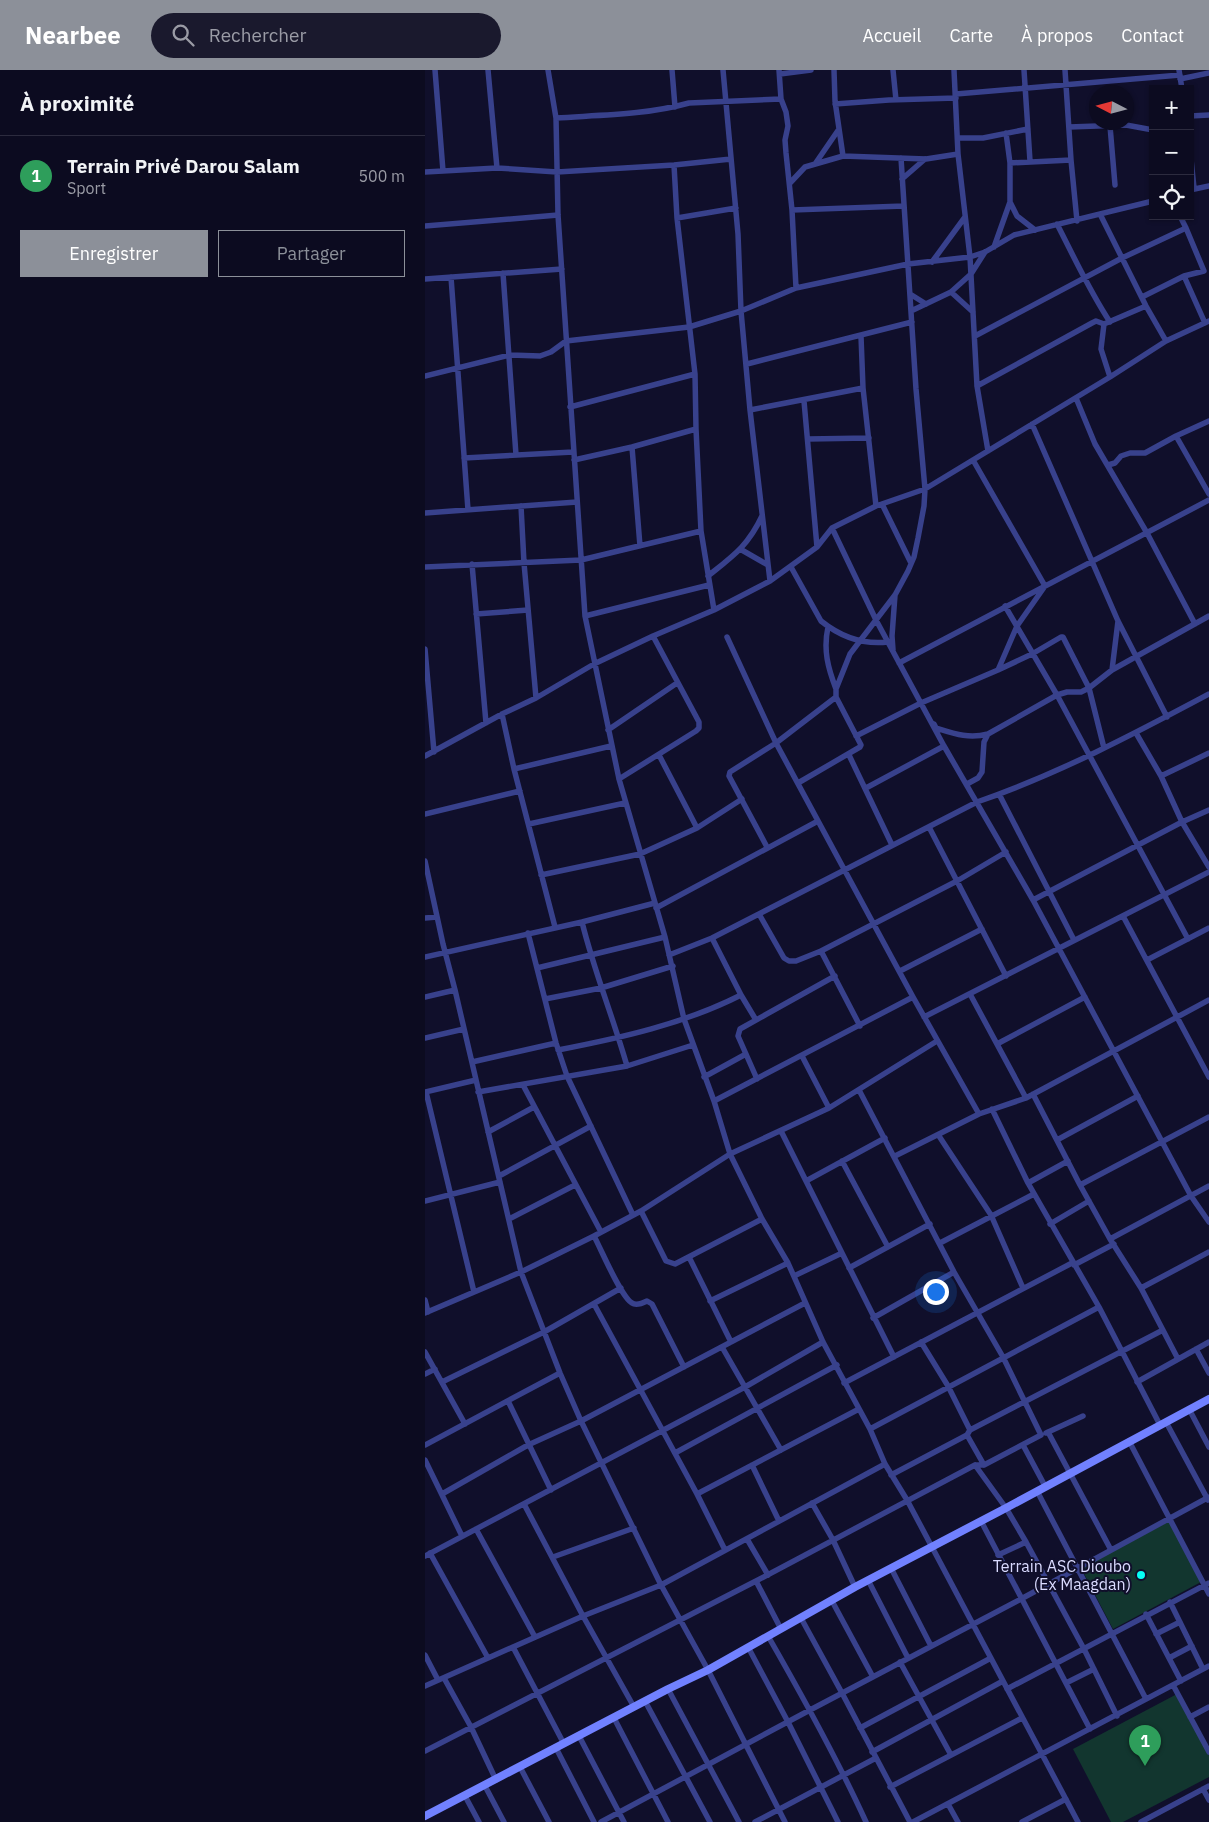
<!DOCTYPE html>
<html lang="fr">
<meta charset="utf-8">
<style>
:root{--surface:#0c0b20;--page:#1a192d;--text:#f1f3f6;--muted:#9a9ba5;--line:#2c2b3e;--accent:#8c9099}
body{margin:0;font-family:"IBM Plex Sans",sans-serif;background:var(--page);color:var(--text)}
.controls{position:absolute;right:15px;top:15px;display:grid;overflow:hidden;border-radius:0px;box-shadow:0 1px 4px #0004}
.controls button{width:45px;height:45px;display:grid;place-items:center;padding:0;border:0;border-bottom:1px solid var(--line);background:var(--surface);color:var(--text);font:25px sans-serif}
.compass{position:absolute;left:664px;top:15px;width:45px;height:45px;border-radius:50%;background:var(--surface);box-shadow:0 1px 4px #0004;rotate:276deg}
.you{position:absolute;left:510px;top:1221px;width:18px;height:18px;margin:-12px;border:4px solid #fff;border-radius:50%;background:#1a73e8;box-shadow:0 0 0 8px #1a73e833}
.badge{display:grid;place-items:center;width:32px;height:32px;border-radius:50%;background:var(--accent);color:#fff;font-size:16px;font-weight:700}
.pin{position:absolute;translate:-50% -41px;filter:drop-shadow(0 1px 2px #0008)}
.pin::after{content:'';position:absolute;top:26px;width:18px;height:15px;background:inherit;clip-path:polygon(0 0,100% 0,50% 100%)}
.list{margin:0;padding:0;list-style:none}
h2{display:flex;justify-content:space-between;align-items:center;height:65px;margin:0;padding:0 20px;font-size:21px}
h2 small{font-size:16px;font-weight:400;color:var(--muted)}
.list li{display:grid;grid-template-columns:32px 1fr auto;gap:15px;align-items:center;box-sizing:border-box;height:80px;padding:0 20px;border-top:1px solid var(--line)}
.list b{display:block;font-size:19px;white-space:nowrap}
.list p{margin:0;font-size:16px;white-space:nowrap;color:var(--muted)}
.list em{font-size:16px;font-style:normal;color:var(--muted)}
.actions{display:flex;gap:10px;padding:15px 20px}
.actions a{flex:1;padding:11px 0;border:1px solid var(--accent);border-radius:0px;text-align:center;font-size:18px;color:var(--accent)}
.actions .main{background:var(--accent);color:#fff}
.icon{flex:none;width:28px;height:28px;fill:none;stroke:currentColor;stroke-width:2;stroke-linecap:round;stroke-linejoin:round}
.map{position:relative;flex:none;width:784px;height:1752px;overflow:hidden}
header{display:flex;align-items:center;gap:30px;box-sizing:border-box;height:70px;padding:0 25px;background:var(--accent);color:#fff}
header strong{font-size:24px}
nav{display:flex;gap:28px;margin-inline-start:auto;font-size:18px}
.search{width:350px;height:45px;background:var(--page);display:flex;align-items:center;gap:12px;box-sizing:border-box;padding:0 18px;border-radius:28px;color:var(--muted);font-size:19px}
main{display:flex}
aside{flex:1;background:var(--surface)}
.map>svg:first-child{display:block}
</style>
<header>
<strong>Nearbee</strong>
<div class="search"><svg class="icon" aria-label="search" viewBox="0 0 24 24"><circle cx="10" cy="10" r="6"/><path d="M15 15l6 6"/></svg>Rechercher</div>
<nav><a>Accueil</a><a>Carte</a><a>À propos</a><a>Contact</a></nav>
</header>
<main>
<aside>
<h2>À proximité<small></small></h2>
<ul class="list">
<li><span class="badge" style="background:#2e9e5b">1</span><div><b>Terrain Privé Darou Salam</b><p>Sport</p></div><em>500 m</em></li>
</ul>
<div class="actions"><a class="main">Enregistrer</a><a>Partager</a></div>
</aside>
<div class="map">
<svg width="784" height="1752" viewBox="0 0 784 1752">
<rect width="100%" height="100%" fill="#100f2b"/>
<path fill="#12362f" d="M 745,1451 L 776,1512 L 688,1559 L 656,1498 Z
M 752,1624 L 784,1685 L 784,1707 L 698,1752 L 686,1752 L 648,1679 Z"/>
<g fill="none" stroke-linecap="round" stroke-linejoin="round">
<path stroke="#38418c" stroke-width="5.5" d="M 10,0 L 18,101
M 63,0 L 72,98
M 123,0 L 131,48 L 133,145 L 160,546 L 194,709 L 240,867 L 259,949 L 289,1031 L 305,1084 L 337,1149 L 363,1193 L 398,1272 L 445,1359 L 460,1394 L 482,1430 L 653,1752
M 247,0 L 250,37
M 298,0 L 313,164 L 316,241 L 325,340 L 345,511
M 354,0 L 356,29 L 361,42 L 363,56 L 360,70 L 361,83 L 367,140 L 371,218
M 409,0 L 410,31 L 418,86
M 468,0 L 471,30
M 529,0 L 533,84 L 545,187 L 552,316 L 563,381
M 599,0 L 605,91
M 640,0 L 646,90 L 652,151
M 754,0 L 757,19
M 355,4 L 386,0
M 755,9 L 784,3
M 531,24 L 755,5
M 410,34 L 464,30 L 531,28
M 765,46 L 784,45
M 131,48 C 175,45 221,45 264,33 L 356,29
M 685,56 L 690,115
M 644,57 L 701,55 L 728,60
M 533,68 L 558,68 L 603,59
M 765,79 L 769,118
M 585,93 L 646,90
M 390,94 L 414,59
M 249,95 L 252,148 L 270,304 L 271,359 L 276,461 L 289,540
M 0,102 L 72,98 L 132,102 L 249,95 L 306,89
M 477,109 L 500,89
M 365,113 L 380,97 L 418,86 L 501,89 L 533,84
M 765,120 L 784,116
M 585,132 L 592,146 L 610,160
M 367,140 L 479,136
M 675,144 L 721,236 L 741,271
M 252,148 L 311,138
M 632,154 C 649,187 665,222 685,252
M 0,156 L 133,145
M 569,177 L 585,132 L 585,93 L 581,63
M 507,192 L 540,147
M 78,203 L 91,385
M 759,206 L 780,253
M 26,207 L 43,440
M 0,209 L 137,199
M 526,222 L 548,242
M 485,224 L 501,234
M 717,227 L 759,206 L 779,201 L 761,158
M 486,241 L 526,222 L 546,204 L 560,182
M 679,254 L 676,279 L 685,307
M 436,266 L 438,318 L 451,436
M 550,266 L 697,188 L 761,158 L 755,146
M 322,294 L 487,252
M 0,306 L 85,285 L 115,286 L 126,282 L 141,271 L 264,257 L 316,241 L 371,218 L 483,194 L 545,187 L 560,182 L 589,165 L 728,131
M 552,316 L 667,253 L 671,251 L 679,254 L 721,236
M 651,328 L 670,374 L 722,463 L 770,554
M 379,331 L 392,477
M 145,337 L 270,304
M 325,340 L 438,318
M 607,354 L 693,551 L 742,647
M 751,366 L 784,424
M 383,369 L 444,368
M 207,377 L 215,476
M 39,388 L 148,382
M 149,390 L 207,377 L 271,359
M 683,395 L 690,393 L 696,386 L 705,383 L 720,383 L 751,366 L 784,351
M 457,434 L 486,493
M 96,436 L 99,493 L 111,628
M 0,443 L 152,432
M 407,458 L 451,550 L 519,676 L 608,830 L 766,1126 L 784,1152
M 315,479 L 343,495
M 47,494 L 61,653
M 0,497 L 156,490 L 276,461
M 366,497 L 396,551 C 416,567 438,575 463,572
M 283,506 C 308,486 323,476 337,446
M 580,536 L 632,625 L 763,869
M 51,544 L 103,540
M 160,546 L 284,515
M 403,557 C 398,580 403,598 411,619
M 302,567 L 351,673 L 488,927 L 554,1044
M 0,579 L 9,682
M 468,580 L 467,566 L 470,525
M 474,593 L 784,430
M 573,600 L 607,584 L 636,567 L 638,567 L 664,618 L 679,678
M 687,600 L 693,551
M 77,644 L 89,699 L 130,857
M 509,654 L 511,658 C 530,664 544,669 563,664
M 183,660 L 252,613
M 711,663 L 736,706 L 757,752 L 784,797
M 431,666 L 496,633 L 573,600 L 592,556 L 620,516 L 548,390
M 234,685 L 272,758
M 424,685 L 467,775
M 0,686 L 77,644 L 111,628 L 169,594 L 228,566 L 289,540 L 345,511 L 392,477 L 407,458 L 451,436 L 500,419 L 685,307 L 741,271 L 784,251
M 89,699 L 186,676
M 736,706 L 784,683
M 194,709 L 271,661 L 274,658 L 274,652 L 228,566
M 373,713 L 435,677 L 436,675 L 411,627 L 411,619 L 425,584 L 470,525 L 483,501 L 489,487 L 493,468 L 499,436 L 500,419 L 491,319 L 476,88
M 542,714 L 553,708 L 557,702 L 559,672 L 563,664 L 632,625 L 642,622 L 656,622 L 664,618 L 687,600 L 784,546
M 441,718 L 519,676
M 574,724 L 649,870
M 0,744 L 95,721
M 104,754 L 200,733
M 504,757 L 581,906
M 342,777 L 304,706 L 305,702 L 351,673 L 411,627
M 0,791 L 18,874 L 30,920 L 96,1202 L 135,1303 L 156,1351 L 236,1515 L 283,1600 L 360,1752
M 116,805 L 215,784 L 272,758 L 317,729
M 608,830 L 757,752 L 784,740
M 231,838 L 393,751
M 334,844 L 359,888 L 364,891 L 371,891 L 396,881 L 532,811 L 581,782
M 698,846 L 784,1007
M 0,848 L 12,847
M 157,852 C 169,901 188,947 202,996
M 103,863 L 131,973 L 142,1006 L 208,1145
M 287,868 L 316,925
M 396,881 L 435,956
M 244,885 L 287,868 L 552,732 C 633,704 709,664 784,624
M 0,887 L 157,852 L 230,833
M 722,890 L 784,858
M 112,898 L 240,867
M 475,901 L 557,859
M 545,924 L 601,1028
M 0,927 L 30,920
M 120,929 L 176,918 L 248,896
M 499,947 L 784,802
M 0,968 L 39,959
M 572,974 L 660,927
M 133,980 C 195,968 259,954 316,925 L 331,950
M 377,986 L 404,1038
M 47,992 L 131,973
M 279,1007 L 321,984
M 332,1009 L 313,966 L 315,959 L 410,906
M 98,1015 L 176,1162
M 0,1022 L 51,1010
M 1,1022 L 49,1222
M 53,1022 L 202,996 L 268,975
M 608,1024 L 655,1115 L 685,1169 L 716,1218 L 753,1289
M 289,1031 L 488,927
M 567,1039 L 603,1113 L 674,1237 L 735,1355
M 356,1061 L 469,1287
M 63,1062 L 109,1037
M 514,1066 L 566,1145 L 598,1218
M 632,1070 L 713,1026
M 470,1086 L 554,1044 L 601,1028 L 784,930
M 417,1091 L 463,1177
M 74,1106 L 166,1056
M 381,1111 L 460,1068
M 603,1113 L 643,1091
M 655,1115 L 784,1047
M 0,1131 L 75,1112
M 216,1141 L 241,1191 L 250,1194 L 337,1149
M 84,1149 L 150,1115
M 625,1154 L 664,1131
M 169,1166 C 176,1179 196,1227 207,1233 C 211,1236 218,1233 222,1231 L 227,1234 L 259,1297
M 685,1169 L 784,1116
M 515,1173 L 609,1124
M 264,1187 L 306,1272
M 649,1195 L 689,1174
M 424,1198 L 505,1154
M 369,1206 L 417,1183
M 716,1218 L 784,1182
M 0,1230 L 3,1242
M 285,1231 L 363,1193
M 169,1234 L 272,1424 L 300,1480
M 0,1243 L 96,1202 L 169,1166 L 216,1141 L 305,1084 L 404,1038 L 512,971
M 448,1248 L 529,1202
M 496,1272 L 523,1316 L 545,1360 L 542,1365 L 559,1395
M 297,1277 L 356,1380
M 771,1279 L 784,1303
M 0,1282 L 40,1354
M 0,1304 L 10,1299
M 17,1312 L 119,1262 L 196,1218
M 712,1312 L 784,1272
M 419,1313 L 647,1193
M 83,1331 L 126,1420
M 764,1339 L 784,1377
M 741,1352 L 783,1430
M 445,1359 L 674,1237
M 545,1360 L 738,1260
M 623,1362 L 686,1480
M 621,1363 L 658,1346
M 704,1371 L 784,1524
M 0,1375 L 135,1303
M 598,1375 L 620,1416
M 250,1383 L 412,1295
M 0,1390 L 37,1466
M 327,1395 L 354,1451
M 550,1395 L 581,1438 L 601,1472 L 659,1579 L 692,1646
M 466,1405 L 542,1365
M 612,1421 L 721,1629
M 17,1424 L 103,1375 L 156,1351 L 380,1233
M 272,1424 L 434,1339
M 387,1433 L 408,1470 L 430,1517
M 99,1434 L 158,1546 L 209,1637
M 556,1451 L 665,1659
M 51,1459 L 110,1567
M 322,1469 L 343,1505
M 5,1483 L 63,1588
M 573,1485 L 601,1472
M 0,1486 L 320,1317 L 398,1272
M 128,1487 L 209,1458
M 466,1498 L 506,1576
M 443,1510 L 483,1588
M 331,1511 L 356,1559
M 407,1531 L 448,1607
M 745,1532 L 778,1599
M 721,1544 L 756,1611
M 376,1548 L 417,1623 L 485,1752
M 731,1564 L 755,1552
M 343,1566 C 378,1627 412,1688 441,1752
M 88,1577 L 139,1674
M 323,1577 L 363,1652 L 413,1752
M 0,1585 L 13,1610
M 744,1588 L 767,1576
M 475,1592 L 526,1685
M 19,1608 L 46,1657 L 71,1710
M 641,1613 L 669,1599
M 748,1615 L 784,1682
M 0,1616 L 158,1546 L 236,1515 L 460,1394
M 243,1619 L 314,1752
M 582,1619 L 784,1513
M 220,1631 L 285,1752
M 765,1647 L 784,1637
M 189,1648 L 243,1752
M 435,1658 L 566,1588
M 154,1666 L 199,1752
M 131,1678 L 169,1752
M 0,1681 L 331,1511 L 550,1395 L 559,1395 L 616,1365 L 578,1287 L 529,1202 L 434,1020
M 447,1682 L 578,1611
M 95,1697 L 124,1752
M 60,1716 L 79,1752
M 465,1717 L 597,1648
M 778,1719 L 784,1730
M 40,1726 L 54,1752
M 523,1734 L 533,1752
M 176,1752 L 385,1640 L 596,1529 L 784,1427
M 330,1752 L 451,1688
M 488,1752 L 784,1596
M 597,1752 L 641,1729
M 716,1752 L 784,1716"/>
<path stroke="#7181ff" stroke-width="8" d="M 0,1746 L 243,1619 L 283,1600 L 430,1517 L 581,1438 L 784,1329"/>
</g>
<circle fill="#06fff4" stroke="#100f2b" stroke-width="2" cx="716" cy="1505" r="5"/>
<g text-anchor="middle" dominant-baseline="central" stroke-width="4" stroke-linejoin="round" paint-order="stroke">
<g font-size="16" fill="#dadbff" stroke="#100f2b" text-anchor="end">
<text x="706" y="1496">Terrain ASC Dioubo<tspan x="706" dy="18">(Ex Maagdan)</tspan></text>
</g>
</g>
</svg>
<div class="controls">
<button>+</button>
<button>−</button>
<button><svg class="icon" aria-label="locate" viewBox="0 0 24 24"><circle cx="12" cy="12" r="6"/><path d="M12 2v4M12 18v4M2 12h4M18 12h4"/></svg></button>
</div>
<svg class="compass" viewBox="-18 -18 36 36"><path d="M0-13l5 13h-10z" fill="#e53935"/><path d="M0 13l5-13h-10z" fill="#9a9ba5"/></svg>
<div class="you"></div>
<div class="pin badge" style="left:720px;top:1696px;background:#2e9e5b">1</div>
</div>
</main>
